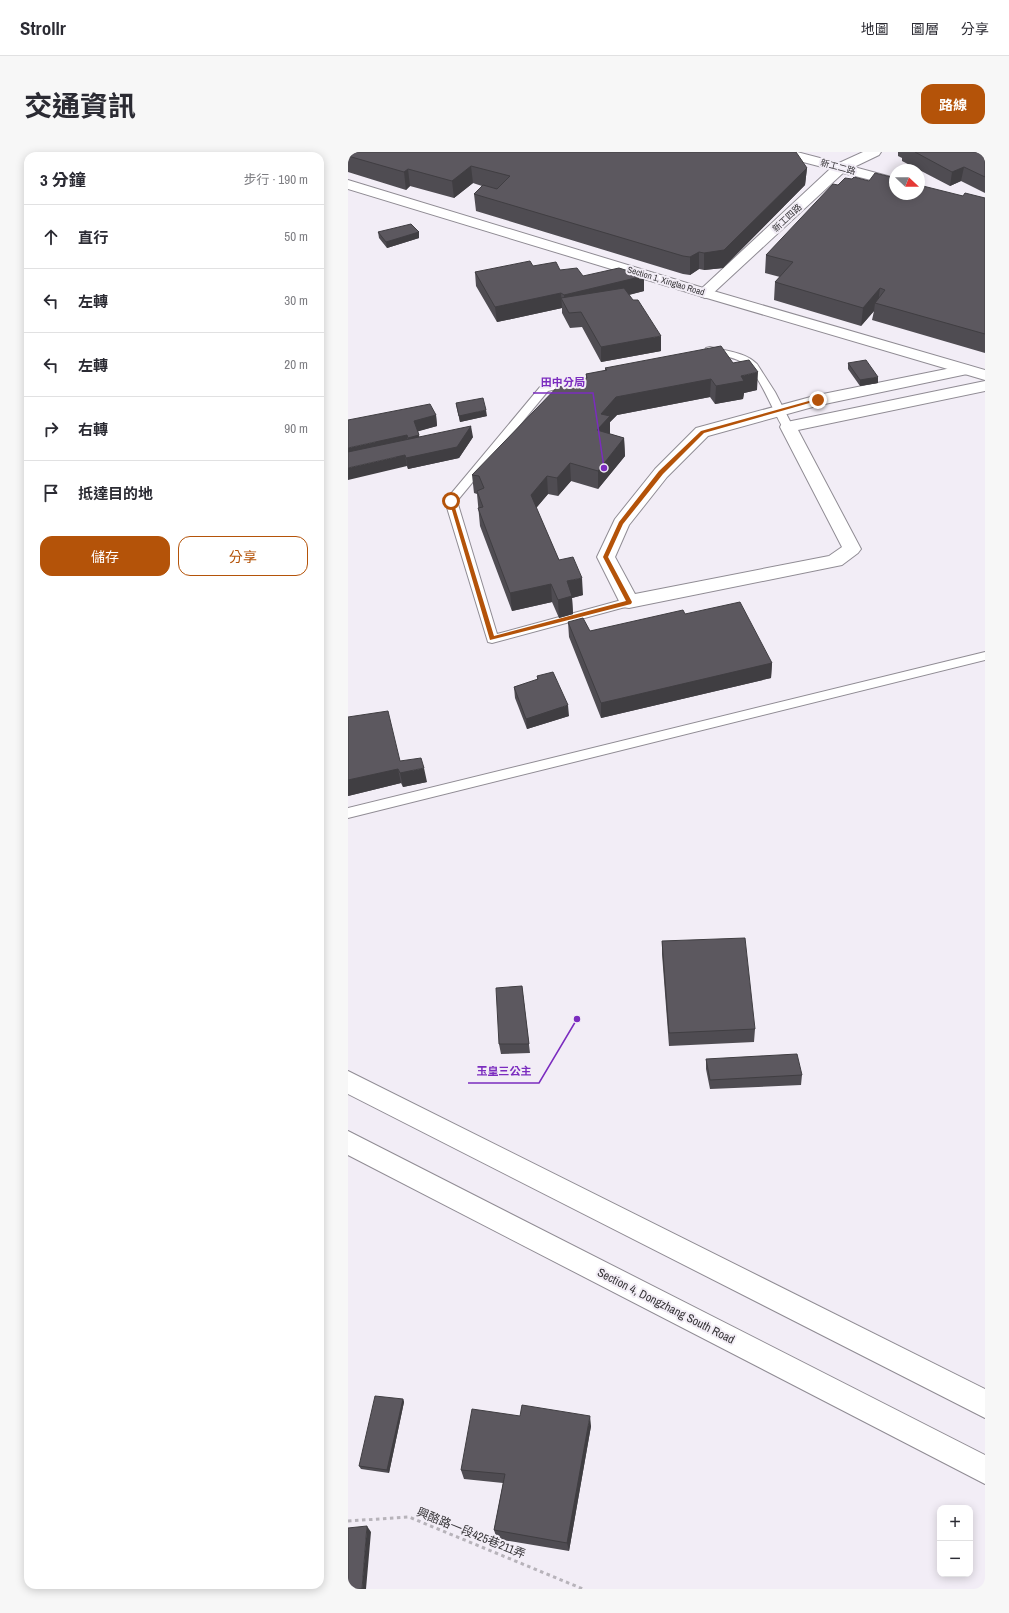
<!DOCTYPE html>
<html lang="zh-TW">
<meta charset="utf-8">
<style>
:root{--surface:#fff;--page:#f7f7f7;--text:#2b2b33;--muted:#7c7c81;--line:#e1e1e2;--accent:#b45309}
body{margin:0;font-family:"Archivo Narrow","Noto Sans TC",sans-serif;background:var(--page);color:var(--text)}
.controls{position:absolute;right:12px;bottom:12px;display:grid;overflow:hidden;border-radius:8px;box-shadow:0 2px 10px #0003}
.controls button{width:36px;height:36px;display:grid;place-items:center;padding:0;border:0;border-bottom:1px solid var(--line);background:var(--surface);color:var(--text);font:20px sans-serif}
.compass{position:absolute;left:541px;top:12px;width:36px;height:36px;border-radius:50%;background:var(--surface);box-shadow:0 2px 10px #0003;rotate:112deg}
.stop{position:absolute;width:12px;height:12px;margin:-9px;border:3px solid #b45309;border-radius:50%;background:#fff}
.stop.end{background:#b45309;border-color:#fff;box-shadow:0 1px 4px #0008}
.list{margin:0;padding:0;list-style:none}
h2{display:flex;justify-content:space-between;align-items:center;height:52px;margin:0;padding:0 16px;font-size:17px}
h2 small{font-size:13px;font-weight:400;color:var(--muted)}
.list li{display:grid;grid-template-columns:26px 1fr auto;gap:12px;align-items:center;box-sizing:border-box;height:64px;padding:0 16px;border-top:1px solid var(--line)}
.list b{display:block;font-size:15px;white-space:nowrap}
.list em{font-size:13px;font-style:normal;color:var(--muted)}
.actions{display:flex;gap:8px;padding:12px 16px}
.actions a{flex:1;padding:9px 0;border:1px solid var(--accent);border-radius:12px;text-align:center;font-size:14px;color:var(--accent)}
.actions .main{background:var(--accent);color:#fff}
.icon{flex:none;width:22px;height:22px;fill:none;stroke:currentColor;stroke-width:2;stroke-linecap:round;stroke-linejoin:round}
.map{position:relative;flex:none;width:637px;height:1437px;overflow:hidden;border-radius:12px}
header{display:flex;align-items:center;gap:24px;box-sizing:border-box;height:56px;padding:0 20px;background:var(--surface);border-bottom:1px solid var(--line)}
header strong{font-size:19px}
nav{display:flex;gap:22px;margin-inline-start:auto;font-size:14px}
.intro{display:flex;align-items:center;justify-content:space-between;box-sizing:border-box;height:96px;padding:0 24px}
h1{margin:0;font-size:28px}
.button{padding:10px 18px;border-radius:12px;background:var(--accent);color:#fff;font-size:14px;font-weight:700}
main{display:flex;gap:24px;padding:0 24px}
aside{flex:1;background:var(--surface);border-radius:12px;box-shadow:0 2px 10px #0003}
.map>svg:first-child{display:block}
</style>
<header>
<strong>Strollr</strong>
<nav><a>地圖</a><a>圖層</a><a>分享</a></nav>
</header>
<div class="intro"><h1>交通資訊</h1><a class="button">路線</a></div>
<main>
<aside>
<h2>3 分鐘<small>步行 · 190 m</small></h2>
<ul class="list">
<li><svg class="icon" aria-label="ahead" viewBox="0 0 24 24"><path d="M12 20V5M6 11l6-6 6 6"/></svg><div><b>直行</b></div><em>50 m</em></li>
<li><svg class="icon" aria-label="left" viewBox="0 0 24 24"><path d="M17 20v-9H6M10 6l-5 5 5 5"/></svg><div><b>左轉</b></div><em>30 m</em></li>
<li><svg class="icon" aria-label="left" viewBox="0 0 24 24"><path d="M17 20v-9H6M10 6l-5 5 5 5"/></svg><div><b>左轉</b></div><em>20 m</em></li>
<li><svg class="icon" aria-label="right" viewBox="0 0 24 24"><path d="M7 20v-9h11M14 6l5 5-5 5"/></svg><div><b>右轉</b></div><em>90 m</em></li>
<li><svg class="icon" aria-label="arrive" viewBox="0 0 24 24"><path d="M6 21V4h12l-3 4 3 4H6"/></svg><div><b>抵達目的地</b></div></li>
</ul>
<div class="actions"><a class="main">儲存</a><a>分享</a></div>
</aside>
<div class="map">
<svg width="637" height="1437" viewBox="0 0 637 1437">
<rect width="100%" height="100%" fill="#f2edf6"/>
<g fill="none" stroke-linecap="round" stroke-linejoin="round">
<defs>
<path id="service" d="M 362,195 C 378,199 397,200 409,212 L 427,240 L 445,275 L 444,277 L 436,277 C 425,261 411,219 394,210 C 383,204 370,203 358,200 L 357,198 L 358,196 Z
M 229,226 L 234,229 L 233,231 L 200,239 L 109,349 L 149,482 L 281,446 L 285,447 L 287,450 L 285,453 L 281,454 L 144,491 L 140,490 L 97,349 L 192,235 Z
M 637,500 L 637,508 L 0,666 L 0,656 Z"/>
<path id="minor" d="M 426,0 L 449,0 L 491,11 L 515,0 L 533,0 L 531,3 L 506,15 L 547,26 L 547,34 L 495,21 L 362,144 L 357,146 L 352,144 L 349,141 L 352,138 L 482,17 L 428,3 Z
M 618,213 L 624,215 L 626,218 L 624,221 L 472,253 L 360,284 L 319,325 L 281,373 L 267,405 L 287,442 L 481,404 L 494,395 L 432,275 L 434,271 L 637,229 L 637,239 L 450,278 L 513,397 L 510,401 L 494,413 L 281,456 L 274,455 L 249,405 L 267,367 L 307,317 L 348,276 L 470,243 Z"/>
<path id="tertiary" d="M 0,28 L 362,138 L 637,218 L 637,228 L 352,144 L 0,37 Z
M 0,919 L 637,1237 L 637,1266 L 0,942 Z
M 0,979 L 637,1303 L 637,1332 L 0,1003 Z"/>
</defs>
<use href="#service" stroke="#908c94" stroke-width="2"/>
<use href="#minor" stroke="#908c94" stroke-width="2"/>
<use href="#tertiary" stroke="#908c94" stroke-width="2"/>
<path stroke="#b7b3ba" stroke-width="3" stroke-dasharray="3.5 3.5" stroke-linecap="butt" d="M 0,1369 L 61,1365 L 235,1437"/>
<use href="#service" fill="#fff" fill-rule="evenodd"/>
<use href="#minor" fill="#fff" fill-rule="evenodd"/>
<use href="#tertiary" fill="#fff" fill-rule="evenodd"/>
</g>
<path fill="#4f4c52" d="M 0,0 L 459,16 L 457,33 L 375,116 L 356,118 L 351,117 L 342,123 L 335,122 L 128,59 L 126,42 L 134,34 L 125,31 L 106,46 L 62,34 L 58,38 L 0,20 Z
M 550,0 L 637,0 L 637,41 L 613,29 L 602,34 L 554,9 L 554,6 L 550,4 Z
M 504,27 L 521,29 L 615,44 L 637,46 L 637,201 L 524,168 L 526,159 L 513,174 L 426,148 L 427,130 L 432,125 L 417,121 L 418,103 L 490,33 Z
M 30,80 L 71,80 L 71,86 L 39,96 L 31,86 Z
M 185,114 L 212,118 L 235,124 L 296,124 L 296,139 L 281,143 L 313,199 L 253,210 L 234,175 L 222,176 L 214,161 L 214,156 L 149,170 L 128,134 L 127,120 Z
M 385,211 L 409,238 L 396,241 L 395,247 L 367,252 L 362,245 L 269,263 L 262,270 L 262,282 L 276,286 L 277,304 L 250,337 L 223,329 L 210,344 L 200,342 L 188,356 L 211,408 L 235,443 L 224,446 L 225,462 L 211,466 L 204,450 L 164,459 L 132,374 L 129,342 L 126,341 L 124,323 L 223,229 L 238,226 L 238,222 L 257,219 L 257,216 Z
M 500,211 L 530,231 L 512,234 L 500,217 Z
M 108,251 L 139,264 L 112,270 L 109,257 Z
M 88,263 L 89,274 L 70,279 L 71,285 L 125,285 L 111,306 L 60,317 L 59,314 L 0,268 Z
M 337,462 L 424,511 L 423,526 L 253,566 L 221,485 L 220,470 L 242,479 Z
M 189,524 L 221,564 L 179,577 L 167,546 L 166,535 L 189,528 Z
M 0,565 L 52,609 L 79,630 L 55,635 L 53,631 L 0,644 Z
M 314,789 L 407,877 L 406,890 L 321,894 L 314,802 Z
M 174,834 L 182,901 L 153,902 L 151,892 Z
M 358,907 L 454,923 L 453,933 L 362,937 L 358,917 Z
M 55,1247 L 56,1250 L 41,1321 L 13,1317 L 11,1314 Z
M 172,1264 L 243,1274 L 221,1399 L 149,1387 L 146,1378 L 155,1331 L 116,1327 L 113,1318 Z"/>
<path fill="#403e42" d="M 123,14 L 125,31 L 106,46 L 104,29 Z
M 616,15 L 613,29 L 602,34 L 604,20 Z
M 459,16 L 457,33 L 375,116 L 356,118 L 356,101 Z
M 60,17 L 62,34 L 58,38 L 56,20 Z
M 71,80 L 71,86 L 39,96 L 38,90 Z
M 351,100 L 351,117 L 342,123 L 342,105 Z
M 296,124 L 296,139 L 219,158 L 217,153 L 216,143 Z
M 532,136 L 530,152 L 527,151 L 526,159 L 513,174 L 515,156 Z
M 213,141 L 214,156 L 149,170 L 147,155 Z
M 313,184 L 313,199 L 253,210 L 253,195 Z
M 410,220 L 409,238 L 396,241 L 395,247 L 367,252 L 368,234 L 393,224 Z
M 530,225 L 530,231 L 512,234 L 512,228 Z
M 363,227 L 362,245 L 269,263 L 262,270 L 262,282 L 249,278 L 253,262 L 268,245 Z
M 138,258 L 139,264 L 112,270 L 111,264 Z
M 88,263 L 89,274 L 68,280 L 66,269 Z
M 123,274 L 125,285 L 111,306 L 60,317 L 58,306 Z
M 59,283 L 60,294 L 0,307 L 0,296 Z
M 71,283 L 73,294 L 62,297 L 60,286 Z
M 276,286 L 277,304 L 250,337 L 250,319 Z
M 57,303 L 59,314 L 0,328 L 0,316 Z
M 222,311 L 223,329 L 210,344 L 209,326 Z
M 199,324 L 200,342 L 184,361 L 183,343 Z
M 234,426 L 235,443 L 224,446 L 225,462 L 211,466 L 210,448 L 219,429 Z
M 203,432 L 204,450 L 164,459 L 162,441 Z
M 424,511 L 423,526 L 253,566 L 253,551 Z
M 220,553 L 221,564 L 179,577 L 178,567 Z
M 76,616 L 79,630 L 55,635 L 52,621 Z
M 50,617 L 53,631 L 0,644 L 0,628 Z
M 55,1247 L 56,1250 L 41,1321 L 39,1318 Z
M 242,1264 L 243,1274 L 221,1399 L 219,1391 Z
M 19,1374 L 23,1380 L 18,1437 L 14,1437 Z"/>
<path fill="#5c585f" stroke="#403e42" d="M 0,0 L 448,0 L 459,16 L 376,98 L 356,101 L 351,100 L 342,105 L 335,104 L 126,42 L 135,33 L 149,37 L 162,24 L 123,14 L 104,29 L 60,17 L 56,20 L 0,4 Z
M 567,0 L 637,0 L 637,25 L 616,15 L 604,20 Z
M 527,21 L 547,26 L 547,42 L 571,42 L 571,33 L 615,44 L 617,41 L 637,46 L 637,182 L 527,151 L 537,138 L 532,136 L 515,156 L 427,130 L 445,110 L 418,103 L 485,32 L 490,33 L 497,26 L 504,27 L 506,25 L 521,29 Z
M 63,72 L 71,80 L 38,90 L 30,80 Z
M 182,109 L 185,114 L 208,110 L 212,118 L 229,116 L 235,124 L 271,116 L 296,124 L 216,143 L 213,141 L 147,155 L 127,120 Z
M 276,136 L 285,148 L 290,148 L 313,184 L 253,195 L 233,160 L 221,161 L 213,146 Z
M 373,194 L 385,211 L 401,208 L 410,220 L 393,224 L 396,229 L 368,234 L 363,227 L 268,245 L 253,262 L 262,264 L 249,278 L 276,286 L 250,319 L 222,311 L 209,326 L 199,324 L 183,343 L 211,408 L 225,405 L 234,426 L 219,429 L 224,444 L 210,448 L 203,432 L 162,441 L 130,356 L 135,355 L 129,339 L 136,336 L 131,324 L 124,323 L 217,227 L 223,229 L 239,226 L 238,222 L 259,218 L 257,216 Z
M 518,208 L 530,225 L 512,228 L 500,211 Z
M 135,246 L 138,258 L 111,264 L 108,251 Z
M 82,252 L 88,263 L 66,269 L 71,283 L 60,286 L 59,283 L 0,296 L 0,268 Z
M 123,274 L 109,295 L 58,306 L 57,303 L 0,316 L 0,300 Z
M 392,450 L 424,511 L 253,551 L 220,470 L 235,466 L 242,479 L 335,458 L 337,462 Z
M 205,520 L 220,553 L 178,567 L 166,535 L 190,527 L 189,524 Z
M 40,559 L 52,609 L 73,606 L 76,616 L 52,621 L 50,617 L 0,628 L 0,565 Z
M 397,786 L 407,877 L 321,881 L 314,789 Z
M 174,834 L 181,892 L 151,892 L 148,836 Z
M 449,902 L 454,923 L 362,928 L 358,907 Z
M 27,1244 L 55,1247 L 39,1318 L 11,1314 Z
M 174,1253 L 242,1264 L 219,1391 L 146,1378 L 157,1322 L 113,1318 L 124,1257 L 172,1264 Z
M 19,1374 L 14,1437 L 0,1437 L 0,1376 Z"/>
<path fill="#b45309" d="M 468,247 L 472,248 L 356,281 L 315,322 L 275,372 L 260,405 L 284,450 L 283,452 L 142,488 L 101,348 L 105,349 L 146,484 L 278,449 L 255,405 L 271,370 L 311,319 L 353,279 Z"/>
<g text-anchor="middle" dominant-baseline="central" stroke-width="4" stroke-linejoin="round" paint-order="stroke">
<g font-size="9" fill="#363437" stroke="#f2edf6">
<text transform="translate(490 15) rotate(15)">新工二路</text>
<text transform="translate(439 66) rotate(-43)">新工四路</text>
<text transform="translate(318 129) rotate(17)">Section 1, Xinglao Road</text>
</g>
<g font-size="12" fill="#363437" stroke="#f2edf6">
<text transform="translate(318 1154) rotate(27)">Section 4, Dongzhang South Road</text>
<text transform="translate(123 1381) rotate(22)">興酪路一段425巷211弄</text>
</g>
</g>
<path fill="none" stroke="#7b2cbf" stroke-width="1.5" d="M256 316L245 241H185M229 867L191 931H120"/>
<g fill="#7b2cbf" stroke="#f2edf6" stroke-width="1.5">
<circle cx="256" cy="316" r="4"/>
<circle cx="229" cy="867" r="4"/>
</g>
<g font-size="11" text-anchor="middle" font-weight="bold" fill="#7b2cbf" stroke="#f2edf6" stroke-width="4" stroke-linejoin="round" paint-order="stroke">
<text x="215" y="234">田中分局</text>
<text x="156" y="923">玉皇三公主</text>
</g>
</svg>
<div class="controls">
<button>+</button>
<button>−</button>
</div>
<svg class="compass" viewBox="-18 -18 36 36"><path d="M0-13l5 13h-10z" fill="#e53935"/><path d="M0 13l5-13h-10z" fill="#7c7c81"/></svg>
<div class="stop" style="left:103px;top:349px"></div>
<div class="stop end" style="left:470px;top:248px"></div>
</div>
</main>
